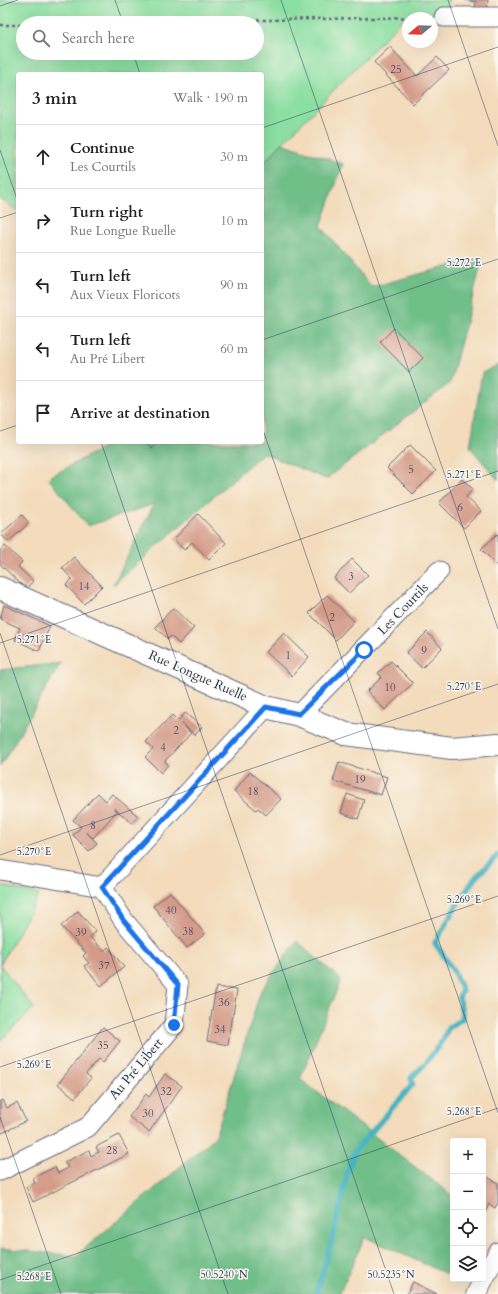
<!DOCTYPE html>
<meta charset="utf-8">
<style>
:root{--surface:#fff;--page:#f2f2f2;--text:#222;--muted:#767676;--line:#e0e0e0}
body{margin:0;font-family:Cardo,serif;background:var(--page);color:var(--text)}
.controls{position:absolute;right:12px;bottom:12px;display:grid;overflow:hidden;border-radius:4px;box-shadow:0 4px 16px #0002}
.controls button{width:36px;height:36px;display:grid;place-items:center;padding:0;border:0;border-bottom:1px solid var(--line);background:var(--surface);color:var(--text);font:20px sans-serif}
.compass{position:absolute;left:402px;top:12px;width:36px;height:36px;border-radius:50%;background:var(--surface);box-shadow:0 4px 16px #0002;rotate:251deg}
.stop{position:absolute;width:12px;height:12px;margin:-9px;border:3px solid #1a73e8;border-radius:50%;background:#fff}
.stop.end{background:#1a73e8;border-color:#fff;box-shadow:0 1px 4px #0008}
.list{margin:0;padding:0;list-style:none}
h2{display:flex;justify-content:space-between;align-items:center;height:52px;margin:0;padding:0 16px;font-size:17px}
h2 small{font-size:13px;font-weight:400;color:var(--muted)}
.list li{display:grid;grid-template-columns:26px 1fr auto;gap:12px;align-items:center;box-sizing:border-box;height:64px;padding:0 16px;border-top:1px solid var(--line)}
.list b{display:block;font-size:15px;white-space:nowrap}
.list p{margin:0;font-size:13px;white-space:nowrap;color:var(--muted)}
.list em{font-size:13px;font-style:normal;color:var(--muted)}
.icon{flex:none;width:22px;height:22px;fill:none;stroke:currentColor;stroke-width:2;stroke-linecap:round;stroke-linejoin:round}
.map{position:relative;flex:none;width:498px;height:1294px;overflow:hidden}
.search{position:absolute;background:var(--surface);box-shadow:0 4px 16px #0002;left:16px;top:16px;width:248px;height:44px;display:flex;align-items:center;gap:10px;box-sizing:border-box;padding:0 14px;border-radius:22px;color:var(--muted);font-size:15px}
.panel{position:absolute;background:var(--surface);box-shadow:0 4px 16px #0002;left:16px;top:72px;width:248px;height:372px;border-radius:4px}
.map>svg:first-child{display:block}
</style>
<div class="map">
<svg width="498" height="1294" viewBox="0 0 498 1294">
<rect width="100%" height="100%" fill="#fbf7ec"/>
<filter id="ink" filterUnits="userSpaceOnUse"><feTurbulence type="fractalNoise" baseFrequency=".025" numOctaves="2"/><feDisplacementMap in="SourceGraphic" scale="8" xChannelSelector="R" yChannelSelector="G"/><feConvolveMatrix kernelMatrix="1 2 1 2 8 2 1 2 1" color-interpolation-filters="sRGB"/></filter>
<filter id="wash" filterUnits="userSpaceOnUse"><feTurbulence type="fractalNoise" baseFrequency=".012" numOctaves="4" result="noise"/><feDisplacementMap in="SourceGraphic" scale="16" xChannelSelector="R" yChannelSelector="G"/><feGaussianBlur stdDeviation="0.9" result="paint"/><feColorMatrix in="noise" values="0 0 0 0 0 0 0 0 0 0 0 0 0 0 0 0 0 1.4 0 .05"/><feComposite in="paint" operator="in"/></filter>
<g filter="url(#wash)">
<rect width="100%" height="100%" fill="#f3dbbb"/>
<path fill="#8bdfa2" stroke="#538780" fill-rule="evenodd" d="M 0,0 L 449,0 L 444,17 L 405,17 L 262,164 L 262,74 L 18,74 L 18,211 L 0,199 ZM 23,23 L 257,23 L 257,53 L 23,53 Z
M 0,885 L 39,895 L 0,965 L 34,1008 L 0,1041 Z"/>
<path fill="#70be88" stroke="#467673" d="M 282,143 L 343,164 L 321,226 L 371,287 L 483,257 L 450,383 L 326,479 L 263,453 L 113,585 L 154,504 L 88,526 L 48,478 L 113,442 L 262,442 L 262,164 Z
M 498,365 L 498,480 L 470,447 L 482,373 Z
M 61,663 L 0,767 L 0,670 Z
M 297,941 L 341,980 L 300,1079 L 453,1196 L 453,1277 L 365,1237 L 339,1294 L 0,1294 L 1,1248 L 76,1256 L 215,1137 L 261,990 Z"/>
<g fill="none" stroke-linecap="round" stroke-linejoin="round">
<path stroke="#46b4c0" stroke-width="5.5" d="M 316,1294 L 334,1233 L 347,1174 L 355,1151 L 413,1084 L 411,1078 L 426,1063 L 444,1038 L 448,1028 L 463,1018 L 459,998 L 462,990 L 454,972 L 435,943 L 456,906 L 475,878 L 498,855"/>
</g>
<g id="blocks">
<path fill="#d49b89" d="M 464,0 L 488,0 L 487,10 L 475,9 L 476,2 Z
M 390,47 L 417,76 L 437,57 L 449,70 L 413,104 L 374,62 Z
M 394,328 L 423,358 L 409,372 L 380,342 Z
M 146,442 L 159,442 L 152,448 Z
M 410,445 L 436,471 L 413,494 L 387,468 Z
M 462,479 L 473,489 L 466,497 L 481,511 L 464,528 L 439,503 Z
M 198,514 L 226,543 L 209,560 L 192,542 L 184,550 L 174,539 Z
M 22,515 L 29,523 L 8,542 L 1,534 Z
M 497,534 L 498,535 L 498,566 L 481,549 Z
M 5,546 L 22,562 L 18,567 L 33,581 L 26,589 L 0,564 L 0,551 Z
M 74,557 L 102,586 L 84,604 L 66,585 L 72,579 L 62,568 Z
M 352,559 L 368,575 L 349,593 L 334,578 Z
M 327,595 L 354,621 L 336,640 L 309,613 Z
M 4,605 L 50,626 L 39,651 L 15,640 L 20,628 L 0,619 Z
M 173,608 L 194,628 L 179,644 L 171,636 L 168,639 L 155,627 Z
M 427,632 L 442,648 L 422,668 L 406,653 Z
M 284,633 L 309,657 L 292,676 L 266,652 Z
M 391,661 L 413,683 L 385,710 L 367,691 L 382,677 L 378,673 Z
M 185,713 L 202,727 L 195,735 L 182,724 L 191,733 L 165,761 L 168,765 L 161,773 L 145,757 L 153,749 L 146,742 L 172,715 L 178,721 Z
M 339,762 L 387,777 L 381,795 L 333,781 Z
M 250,772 L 281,799 L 266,815 L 258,808 L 256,810 L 234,791 Z
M 98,793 L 106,801 L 112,794 L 138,816 L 132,823 L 114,808 L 117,811 L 93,838 L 86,832 L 97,843 L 89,851 L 73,835 L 81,827 L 73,820 Z
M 347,794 L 364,800 L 358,819 L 341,813 Z
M 170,892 L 205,934 L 187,948 L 153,906 Z
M 78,911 L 96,932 L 90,937 L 104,951 L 108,947 L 124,967 L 101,986 L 84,966 L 89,963 L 83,956 L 86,953 L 61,926 Z
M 216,987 L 237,990 L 228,1045 L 207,1041 Z
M 103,1027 L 120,1041 L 103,1062 L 99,1059 L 86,1074 L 91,1078 L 75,1098 L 58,1084 Z
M 165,1074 L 182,1086 L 149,1132 L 129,1117 L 146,1094 L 149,1097 Z
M 3,1100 L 7,1108 L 17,1103 L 26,1121 L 0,1134 L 0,1101 Z
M 119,1135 L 129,1154 L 33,1202 L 26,1187 L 35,1183 L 33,1178 L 55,1167 L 58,1173 L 68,1168 L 65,1162 L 89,1150 L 91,1156 L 99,1152 L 96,1147 Z
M 484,1175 L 498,1183 L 498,1203 L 495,1208 L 489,1204 L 485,1213 L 483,1212 Z
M 413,1282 L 437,1294 L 407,1294 Z"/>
</g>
</g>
<g filter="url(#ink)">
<use href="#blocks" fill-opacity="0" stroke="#676b7f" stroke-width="1"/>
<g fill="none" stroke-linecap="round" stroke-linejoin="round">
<defs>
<path id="minor" d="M 444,17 L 498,17
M 299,715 L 439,571
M 0,870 L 102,887
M 102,887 L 266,707
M 0,1171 L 88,1127 L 174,1025 L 178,985 L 124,921 L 102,887
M 476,1294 L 498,1252"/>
<path id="tertiary" d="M 0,588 L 266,707 L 299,715 L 346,734 L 452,748 L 498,744"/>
</defs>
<use href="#minor" stroke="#676b7f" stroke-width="21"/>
<use href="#tertiary" stroke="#676b7f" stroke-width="24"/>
<path stroke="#676b7f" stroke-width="2.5" stroke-dasharray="3 3" stroke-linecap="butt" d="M 107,23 L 426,17
M 0,25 L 23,25"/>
<use href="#minor" stroke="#fff" stroke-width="19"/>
<use href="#tertiary" stroke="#fff" stroke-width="22"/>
</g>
</g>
<g fill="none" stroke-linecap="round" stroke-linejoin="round" filter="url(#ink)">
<path stroke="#1a73e8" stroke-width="5" d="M 174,1025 L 178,985 L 124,921 L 102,887 L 266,707 L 299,714 L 364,650"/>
</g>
<path fill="none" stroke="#1b2f5e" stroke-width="1" stroke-opacity="0.45" d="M 115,0 L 123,23M 281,0 L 498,629M 448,0 L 498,146M 0,6 L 18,0M 133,53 L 140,74M 262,128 L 498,47M 0,150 L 18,202M 0,218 L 18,212M 262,340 L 498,259M 262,427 L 498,1113M 0,431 L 18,425M 101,442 L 394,1294M 0,633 L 228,1294M 0,643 L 498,471M 0,855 L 498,684M 0,1067 L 498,896M 0,1117 L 61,1294M 0,1280 L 498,1108"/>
<g text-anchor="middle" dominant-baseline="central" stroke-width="3" stroke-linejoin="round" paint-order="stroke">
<g font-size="11" fill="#494a69">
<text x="396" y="69">25</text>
<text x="411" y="469">5</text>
<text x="460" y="507">6</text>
<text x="351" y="576">3</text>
<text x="84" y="586">14</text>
<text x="332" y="617">2</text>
<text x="424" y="650">9</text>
<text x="288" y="655">1</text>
<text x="390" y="687">10</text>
<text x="176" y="730">2</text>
<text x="163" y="747">4</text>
<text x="360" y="779">19</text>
<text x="253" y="791">18</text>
<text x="93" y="825">8</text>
<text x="171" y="910">40</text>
<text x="188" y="931">38</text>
<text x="81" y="932">39</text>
<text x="104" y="965">37</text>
<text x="224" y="1002">36</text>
<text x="220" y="1029">34</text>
<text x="103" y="1045">35</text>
<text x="166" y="1091">32</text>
<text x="148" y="1113">30</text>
<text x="112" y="1150">28</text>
</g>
<g font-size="13" fill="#1b2f5e" stroke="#fbf7ec">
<text transform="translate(403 609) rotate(-46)">Les Courtils</text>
<text transform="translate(198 676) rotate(24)">Rue Longue Ruelle</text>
<text transform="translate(136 1069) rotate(-50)">Au Pré Libert</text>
</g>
</g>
<g font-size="10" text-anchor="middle" fill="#1b2f5e" stroke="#fbf7ec" stroke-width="3" stroke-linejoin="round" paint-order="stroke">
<text x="464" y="266">5.272°E</text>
<text x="464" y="478">5.271°E</text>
<text x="34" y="643">5.271°E</text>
<text x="464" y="690">5.270°E</text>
<text x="34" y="855">5.270°E</text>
<text x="464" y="903">5.269°E</text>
<text x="34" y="1068">5.269°E</text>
<text x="464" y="1115">5.268°E</text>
<text x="224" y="1278">50.5240°N</text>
<text x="391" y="1278">50.5235°N</text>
<text x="34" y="1280">5.268°E</text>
</g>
</svg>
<div class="controls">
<button>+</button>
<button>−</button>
<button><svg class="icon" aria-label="locate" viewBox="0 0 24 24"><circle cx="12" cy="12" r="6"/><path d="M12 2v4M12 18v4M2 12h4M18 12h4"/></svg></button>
<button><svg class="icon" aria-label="layers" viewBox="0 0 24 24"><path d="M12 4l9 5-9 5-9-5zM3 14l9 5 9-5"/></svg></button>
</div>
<svg class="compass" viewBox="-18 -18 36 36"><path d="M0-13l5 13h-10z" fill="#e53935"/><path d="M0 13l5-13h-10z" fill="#767676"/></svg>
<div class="stop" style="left:364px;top:650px"></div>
<div class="stop end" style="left:174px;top:1025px"></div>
<div class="search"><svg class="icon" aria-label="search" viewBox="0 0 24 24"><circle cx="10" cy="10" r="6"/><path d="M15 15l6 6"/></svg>Search here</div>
<section class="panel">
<h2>3 min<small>Walk · 190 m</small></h2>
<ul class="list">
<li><svg class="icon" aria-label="ahead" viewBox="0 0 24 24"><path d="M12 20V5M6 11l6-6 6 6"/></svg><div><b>Continue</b><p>Les Courtils</p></div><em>30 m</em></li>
<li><svg class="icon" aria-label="right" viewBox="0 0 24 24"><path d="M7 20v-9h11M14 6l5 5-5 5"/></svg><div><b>Turn right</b><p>Rue Longue Ruelle</p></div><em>10 m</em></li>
<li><svg class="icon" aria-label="left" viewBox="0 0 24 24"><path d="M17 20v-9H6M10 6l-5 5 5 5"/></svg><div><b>Turn left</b><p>Aux Vieux Floricots</p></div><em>90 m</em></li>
<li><svg class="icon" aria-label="left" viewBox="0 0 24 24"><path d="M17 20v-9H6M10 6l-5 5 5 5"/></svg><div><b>Turn left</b><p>Au Pré Libert</p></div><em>60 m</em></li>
<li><svg class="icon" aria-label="arrive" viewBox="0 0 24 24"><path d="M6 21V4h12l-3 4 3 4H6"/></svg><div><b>Arrive at destination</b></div></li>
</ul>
</section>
</div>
